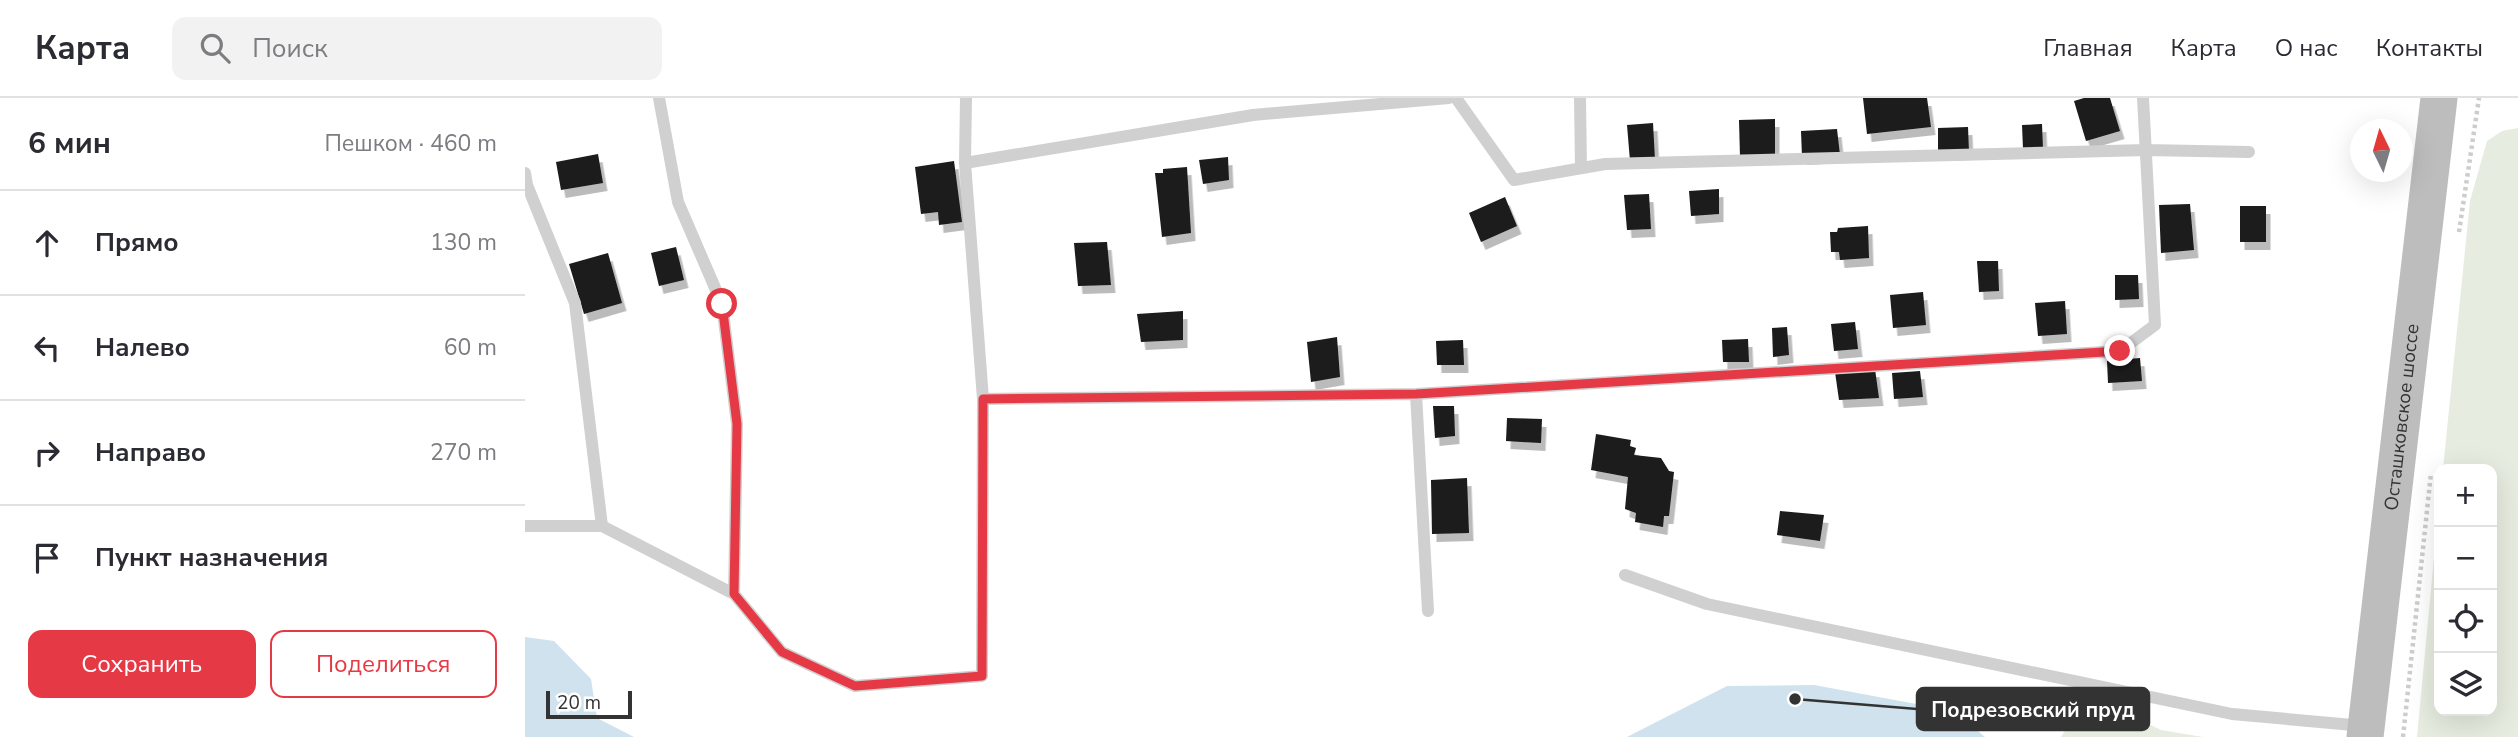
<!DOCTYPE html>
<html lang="ru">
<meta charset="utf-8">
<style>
:root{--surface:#fff;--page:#f2f2f3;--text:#2b2b33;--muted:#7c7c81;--line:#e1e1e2;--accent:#e63946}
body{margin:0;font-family:"Nunito Sans",sans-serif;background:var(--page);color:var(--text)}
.controls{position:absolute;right:21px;bottom:21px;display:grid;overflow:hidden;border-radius:14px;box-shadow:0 7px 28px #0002}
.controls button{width:63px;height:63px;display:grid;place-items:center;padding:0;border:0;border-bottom:2px solid var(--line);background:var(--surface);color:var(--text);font:35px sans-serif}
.compass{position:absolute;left:1825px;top:21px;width:63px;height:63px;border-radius:50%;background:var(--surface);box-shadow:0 7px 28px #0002;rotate:355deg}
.scale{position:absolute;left:21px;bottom:18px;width:86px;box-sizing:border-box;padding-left:7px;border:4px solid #333;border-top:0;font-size:19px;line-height:24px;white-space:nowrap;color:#333;-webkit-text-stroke:5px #fff;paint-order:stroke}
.stop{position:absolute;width:21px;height:21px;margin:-16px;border:5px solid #e63946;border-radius:50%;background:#fff}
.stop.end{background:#e63946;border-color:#fff;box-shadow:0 2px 7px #0008}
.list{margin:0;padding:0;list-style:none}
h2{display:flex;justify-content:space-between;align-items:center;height:91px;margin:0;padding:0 28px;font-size:30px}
h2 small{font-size:23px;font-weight:400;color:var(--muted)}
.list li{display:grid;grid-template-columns:46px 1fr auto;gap:21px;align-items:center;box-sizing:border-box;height:105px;padding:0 28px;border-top:2px solid var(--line)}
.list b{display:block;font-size:26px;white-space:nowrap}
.list em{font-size:23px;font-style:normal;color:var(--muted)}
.actions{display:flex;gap:14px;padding:21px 28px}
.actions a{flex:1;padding:16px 0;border:2px solid var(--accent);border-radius:14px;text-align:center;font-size:24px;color:var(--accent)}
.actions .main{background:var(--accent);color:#fff}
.icon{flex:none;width:38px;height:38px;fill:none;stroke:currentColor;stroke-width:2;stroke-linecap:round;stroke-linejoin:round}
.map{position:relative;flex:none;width:1993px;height:639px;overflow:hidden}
header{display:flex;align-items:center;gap:42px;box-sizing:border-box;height:98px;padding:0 35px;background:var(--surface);border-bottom:2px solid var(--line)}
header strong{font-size:33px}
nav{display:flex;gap:38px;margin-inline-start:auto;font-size:24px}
.search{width:490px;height:63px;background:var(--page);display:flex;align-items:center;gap:18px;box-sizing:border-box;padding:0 24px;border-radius:14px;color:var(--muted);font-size:26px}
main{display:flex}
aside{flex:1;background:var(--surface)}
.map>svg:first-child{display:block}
</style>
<header>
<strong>Карта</strong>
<div class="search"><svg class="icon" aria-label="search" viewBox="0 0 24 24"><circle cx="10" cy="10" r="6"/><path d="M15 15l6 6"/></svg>Поиск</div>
<nav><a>Главная</a><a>Карта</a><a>О нас</a><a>Контакты</a></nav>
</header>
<main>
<aside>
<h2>6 мин<small>Пешком · 460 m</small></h2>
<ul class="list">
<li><svg class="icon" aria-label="ahead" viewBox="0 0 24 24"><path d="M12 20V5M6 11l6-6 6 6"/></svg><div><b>Прямо</b></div><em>130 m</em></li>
<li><svg class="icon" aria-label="left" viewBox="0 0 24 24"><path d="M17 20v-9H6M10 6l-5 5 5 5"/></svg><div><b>Налево</b></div><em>60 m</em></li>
<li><svg class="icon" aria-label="right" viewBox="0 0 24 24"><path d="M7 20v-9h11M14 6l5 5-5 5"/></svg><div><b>Направо</b></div><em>270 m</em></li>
<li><svg class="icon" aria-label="arrive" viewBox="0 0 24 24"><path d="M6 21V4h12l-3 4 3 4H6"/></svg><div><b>Пункт назначения</b></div></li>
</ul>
<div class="actions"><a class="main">Сохранить</a><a>Поделиться</a></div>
</aside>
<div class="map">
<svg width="1993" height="639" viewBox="0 0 1993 639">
<defs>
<filter id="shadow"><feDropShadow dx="4.5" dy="8" stdDeviation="0" flood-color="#0004"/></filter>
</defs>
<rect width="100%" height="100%" fill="#fff"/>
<path fill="#e6ecdf" d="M 1993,30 L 1993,639 L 1892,639 L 1914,407 L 1914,613 L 1967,613 L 1967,371 L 1918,371 L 1945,103 L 1962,43 L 1977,33 Z
M 1558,605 L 1599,614 L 1636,632 L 1678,639 L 1536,639 Z"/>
<path fill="#cfe2ee" d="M 0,539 L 29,543 L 66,581 L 72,620 L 109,639 L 0,639 Z
M 1289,587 L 1429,613 L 1460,639 L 1102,639 L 1202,588 Z"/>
<path fill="#1a1a1a" filter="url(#shadow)" d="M 1338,0 L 1402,0 L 1406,29 L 1342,36 Z
M 1559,0 L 1585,0 L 1595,33 L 1561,43 L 1549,3 Z
M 1250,21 L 1250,57 L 1215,59 L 1214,22 Z
M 1128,25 L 1130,62 L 1105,63 L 1102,27 Z
M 1517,26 L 1518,51 L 1498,51 L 1497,27 Z
M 1443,29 L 1444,54 L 1413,55 L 1413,30 Z
M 1312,31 L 1315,57 L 1277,59 L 1276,33 Z
M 73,56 L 78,85 L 36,92 L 31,64 Z
M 703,59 L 704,82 L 678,86 L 674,62 Z
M 429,63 L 437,124 L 414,127 L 413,114 L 396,116 L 390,69 Z
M 662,69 L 666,135 L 637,139 L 630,75 L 638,75 L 638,71 Z
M 1194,91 L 1194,116 L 1166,118 L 1164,93 Z
M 1124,96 L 1126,131 L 1102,132 L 1099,97 Z
M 980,99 L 992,128 L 956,144 L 944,115 Z
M 1665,106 L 1669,152 L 1636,155 L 1634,107 Z
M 1715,108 L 1741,108 L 1741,144 L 1715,144 Z
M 1343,128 L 1344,160 L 1315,162 L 1314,154 L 1306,154 L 1305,134 L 1312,134 L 1313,130 Z
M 582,144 L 586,187 L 553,188 L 549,145 Z
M 151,149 L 159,182 L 134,188 L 126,155 Z
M 83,155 L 97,205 L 59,216 L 44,166 Z
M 1452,163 L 1473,163 L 1474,193 L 1454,194 Z
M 1590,177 L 1613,177 L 1614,201 L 1590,202 Z
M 1398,194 L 1401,227 L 1368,230 L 1365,197 Z
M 1540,203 L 1542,236 L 1513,238 L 1510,205 Z
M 658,213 L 658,242 L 616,244 L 612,216 Z
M 1330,224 L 1333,251 L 1309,253 L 1306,226 Z
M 1262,229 L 1264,257 L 1248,259 L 1247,230 Z
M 812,239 L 815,279 L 786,284 L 782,244 Z
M 1223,241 L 1224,264 L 1198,264 L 1197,242 Z
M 938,242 L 939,267 L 912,267 L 911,243 Z
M 1615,260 L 1617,283 L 1583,285 L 1582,263 Z
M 1350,271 L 1354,300 L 1314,302 L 1310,274 Z
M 1395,273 L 1398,299 L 1369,301 L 1367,275 Z
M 908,308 L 929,308 L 930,338 L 910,340 Z
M 982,320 L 1017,321 L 1016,345 L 981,343 Z
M 1071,336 L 1106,342 L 1105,348 L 1111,350 L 1109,357 L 1136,360 L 1144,373 L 1149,374 L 1144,418 L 1139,418 L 1138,429 L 1110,424 L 1111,415 L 1100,411 L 1103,379 L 1066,372 Z
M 942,380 L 944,435 L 907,436 L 906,382 Z
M 1255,413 L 1299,417 L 1295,443 L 1252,437 Z"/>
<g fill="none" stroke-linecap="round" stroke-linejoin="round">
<path stroke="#cdcdcd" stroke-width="4.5" stroke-dasharray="3.5 3.5" stroke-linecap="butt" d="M 1934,134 L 1954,0
M 1878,639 L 1906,375"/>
<path stroke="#d0d0d0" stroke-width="12" d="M 134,0 L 153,104 L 197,206 L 212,326 L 209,496 L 257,554 L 330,588 L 457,578 L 458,301 L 891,296 L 1595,253 L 1630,227 L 1618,0
M 441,0 L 440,65 L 458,301
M 931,0 L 989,82 L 1080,66 L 1621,52 L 1724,54
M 1055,0 L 1056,70
M 440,65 L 728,17 L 924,0
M 0,75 L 2,87 L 50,205 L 77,428 L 0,428
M 891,296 L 903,513
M 77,428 L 209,496
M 1100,477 L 1182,506 L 1707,616 L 1839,628"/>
<path stroke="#bdbdbd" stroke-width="37" id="s1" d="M 1840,639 L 1914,0"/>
</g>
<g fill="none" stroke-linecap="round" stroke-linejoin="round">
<path stroke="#e63946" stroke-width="9" d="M 197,206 L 212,326 L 209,496 L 257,554 L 330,588 L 457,578 L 458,301 L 891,296 L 1595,253"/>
</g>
<g text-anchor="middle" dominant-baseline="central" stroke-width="7" stroke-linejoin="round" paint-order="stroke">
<g font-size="19" fill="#333" stroke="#fff">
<text stroke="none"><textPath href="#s1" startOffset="322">Осташковское шоссе</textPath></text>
</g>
</g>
<path fill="none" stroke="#333" stroke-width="2.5" d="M1270 601L1392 611"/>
<circle fill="#333" stroke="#fff" stroke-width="2.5" cx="1270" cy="601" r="7"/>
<rect fill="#333" stroke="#333" stroke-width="2.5" x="1392" y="590" width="232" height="42" rx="7"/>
<g font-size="21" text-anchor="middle" font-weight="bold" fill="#fff">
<text x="1508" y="619">Подрезовский пруд</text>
</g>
</svg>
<div class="controls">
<button>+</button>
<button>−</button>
<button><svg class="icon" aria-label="locate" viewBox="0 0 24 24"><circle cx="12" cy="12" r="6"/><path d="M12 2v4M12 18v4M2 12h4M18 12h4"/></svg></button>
<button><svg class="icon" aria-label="layers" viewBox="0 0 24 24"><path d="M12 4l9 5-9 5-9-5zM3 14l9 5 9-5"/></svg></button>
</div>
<svg class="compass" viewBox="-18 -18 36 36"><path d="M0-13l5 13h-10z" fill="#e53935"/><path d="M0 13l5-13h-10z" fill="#7c7c81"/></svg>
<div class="scale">20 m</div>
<div class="stop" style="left:197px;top:206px"></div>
<div class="stop end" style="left:1595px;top:253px"></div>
</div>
</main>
